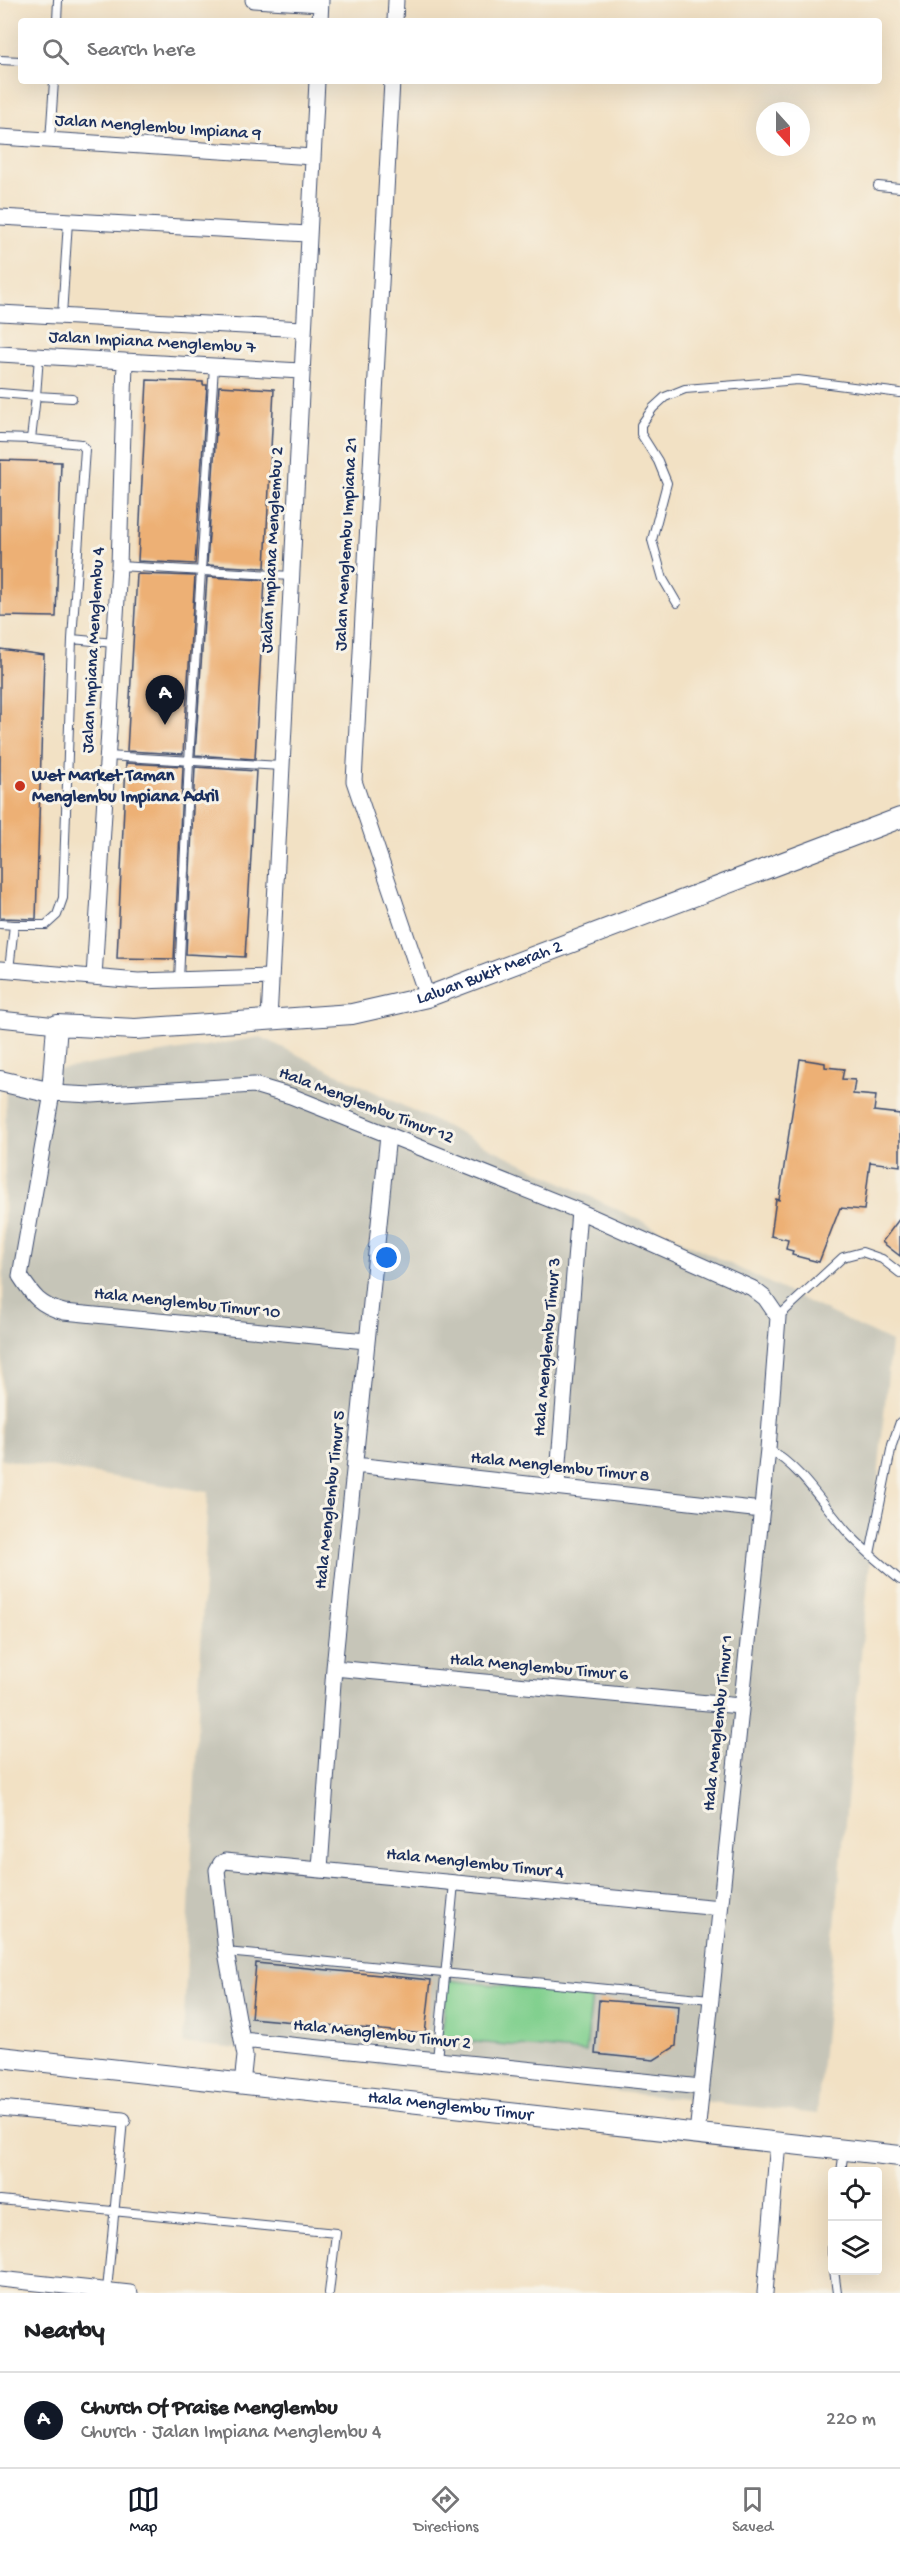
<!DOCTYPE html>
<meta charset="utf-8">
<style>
:root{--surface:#fff;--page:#f2f2f2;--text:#202124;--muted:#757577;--line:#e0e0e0;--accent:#111827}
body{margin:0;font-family:"Gochi Hand",sans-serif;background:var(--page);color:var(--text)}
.controls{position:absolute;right:18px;bottom:18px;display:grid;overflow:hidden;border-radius:6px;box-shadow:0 6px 24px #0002}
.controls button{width:54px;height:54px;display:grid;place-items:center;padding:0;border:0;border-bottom:2px solid var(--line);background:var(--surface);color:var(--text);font:30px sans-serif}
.compass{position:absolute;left:756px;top:102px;width:54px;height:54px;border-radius:50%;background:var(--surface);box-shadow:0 6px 24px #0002;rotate:159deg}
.you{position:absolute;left:387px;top:1258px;width:21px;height:21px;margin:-15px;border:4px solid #fff;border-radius:50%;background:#1a73e8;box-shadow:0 0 0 9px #1a73e833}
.badge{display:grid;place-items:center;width:39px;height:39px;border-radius:50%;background:var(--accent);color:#fff;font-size:20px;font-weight:700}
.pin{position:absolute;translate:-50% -50px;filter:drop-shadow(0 2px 3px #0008)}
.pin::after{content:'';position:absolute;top:32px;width:21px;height:18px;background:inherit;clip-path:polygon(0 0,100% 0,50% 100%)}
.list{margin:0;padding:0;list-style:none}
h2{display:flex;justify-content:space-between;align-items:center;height:78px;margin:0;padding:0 24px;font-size:26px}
h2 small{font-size:20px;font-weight:400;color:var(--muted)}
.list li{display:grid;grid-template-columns:39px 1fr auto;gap:18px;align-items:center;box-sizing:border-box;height:96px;padding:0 24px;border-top:2px solid var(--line)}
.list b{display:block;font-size:22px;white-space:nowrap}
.list p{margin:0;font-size:20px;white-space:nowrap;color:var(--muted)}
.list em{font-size:20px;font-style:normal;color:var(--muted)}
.icon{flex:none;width:33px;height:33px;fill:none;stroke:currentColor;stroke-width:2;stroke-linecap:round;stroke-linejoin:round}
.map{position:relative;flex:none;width:900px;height:2293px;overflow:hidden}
.search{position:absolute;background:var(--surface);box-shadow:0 6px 24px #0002;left:18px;right:18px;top:18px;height:66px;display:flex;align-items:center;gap:15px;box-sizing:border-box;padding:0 21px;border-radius:6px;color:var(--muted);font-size:22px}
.sheet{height:174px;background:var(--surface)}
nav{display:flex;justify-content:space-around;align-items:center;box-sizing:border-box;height:84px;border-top:2px solid var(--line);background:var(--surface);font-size:16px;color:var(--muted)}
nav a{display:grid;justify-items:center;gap:3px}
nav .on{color:var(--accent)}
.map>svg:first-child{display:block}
</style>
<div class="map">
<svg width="900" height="2293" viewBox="0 0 900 2293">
<rect width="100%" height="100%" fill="#f7f3e8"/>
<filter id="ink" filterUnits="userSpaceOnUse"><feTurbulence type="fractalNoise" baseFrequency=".0167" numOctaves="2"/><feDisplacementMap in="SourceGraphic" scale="12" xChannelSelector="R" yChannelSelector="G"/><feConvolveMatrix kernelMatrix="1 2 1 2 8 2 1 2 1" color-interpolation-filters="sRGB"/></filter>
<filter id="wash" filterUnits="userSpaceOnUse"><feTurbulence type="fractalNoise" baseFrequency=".008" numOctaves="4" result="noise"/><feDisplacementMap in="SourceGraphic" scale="24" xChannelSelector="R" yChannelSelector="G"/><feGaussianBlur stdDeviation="1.35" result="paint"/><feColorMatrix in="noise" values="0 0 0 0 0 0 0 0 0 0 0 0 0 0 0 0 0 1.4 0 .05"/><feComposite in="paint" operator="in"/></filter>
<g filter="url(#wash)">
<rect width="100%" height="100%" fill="#f2e1c4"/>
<path fill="#c6c5b8" d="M 261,1037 L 891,1342 L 817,2114 L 183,2043 L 208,1492 L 1,1459 L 6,1078 Z"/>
<path fill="#82d08f" stroke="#4e8076" stroke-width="1.5" d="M 447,1980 L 592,1995 L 586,2052 L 442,2039 Z"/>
<g id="blocks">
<path fill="#edb075" d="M 147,380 L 203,382 L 203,385 L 207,385 L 195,564 L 138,561 Z
M 219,386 L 274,389 L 265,568 L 207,565 Z
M 0,460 L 61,462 L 56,617 L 0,616 Z
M 137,574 L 195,576 L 183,754 L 127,751 Z
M 207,577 L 265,580 L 255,759 L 195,755 Z
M 0,649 L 44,655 L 36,919 L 0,918 Z
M 126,763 L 183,766 L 174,959 L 117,958 Z
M 195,767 L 256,771 L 245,957 L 186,954 Z
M 800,1059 L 825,1063 L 825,1067 L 844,1069 L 842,1079 L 855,1080 L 853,1094 L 876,1096 L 874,1111 L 900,1114 L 900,1166 L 870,1162 L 864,1210 L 840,1208 L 819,1262 L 792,1255 L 793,1251 L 786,1249 L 788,1240 L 771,1236 L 776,1199 L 779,1200 Z
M 900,1218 L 900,1256 L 882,1242 Z
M 256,1963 L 431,1980 L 425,2034 L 251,2018 Z
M 599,2000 L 679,2006 L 676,2046 L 654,2060 L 595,2054 Z"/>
</g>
</g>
<g filter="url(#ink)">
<use href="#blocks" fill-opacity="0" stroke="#3b4a6d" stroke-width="1.5"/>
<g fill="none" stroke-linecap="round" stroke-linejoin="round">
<defs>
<path id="service" d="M 57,21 L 58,0
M 0,60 L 21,61
M 50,141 L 54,81
M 878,186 L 900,188
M 62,316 L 68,221
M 0,393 L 36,396 L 39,356
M 72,398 L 36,396 L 31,439 L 81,444 L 85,449 L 72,639
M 0,438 L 31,439
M 119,566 L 291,576
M 677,603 L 663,579 L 652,540 L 667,483 L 658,461 L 641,434 L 641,425 L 653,408 L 665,397 L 685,389 L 798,380 L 900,393
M 107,756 L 281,766
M 0,924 L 14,925
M 9,970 L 14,925 L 46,925 L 57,915 L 63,898 L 72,639 L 114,643
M 179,980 L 189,761 L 214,366
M 778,1317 L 843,1257 L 862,1252 L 882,1259 L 900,1273
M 768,1449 C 802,1468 822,1504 848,1533 C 864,1550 882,1565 900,1580
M 870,1554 L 892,1445 L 900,1422
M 226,1952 L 710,1999
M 437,2060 L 454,1883
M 841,2172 L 844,2150
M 0,2200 L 336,2233 L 329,2293
M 832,2238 L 832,2254
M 834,2270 L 837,2293
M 107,2290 L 123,2120"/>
<path id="minor" d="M 253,0 L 321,4
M 320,21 L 321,0
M 395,21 L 396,0
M 392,81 L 354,781 L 427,997
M 0,137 L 313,157
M 0,217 L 308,234
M 0,313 L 303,329
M 0,354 L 301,371
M 0,969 L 138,981 L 271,977
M 94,977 L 119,566 L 125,361
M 0,1019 L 57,1025
M 269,1020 L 317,81
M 366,1341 L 64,1312 C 40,1306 33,1296 20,1276 L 52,1093 L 92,1095 L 254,1085 L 291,1096 L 579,1211 L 752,1288 L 765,1298 L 778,1317 L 768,1449 L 697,2134
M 355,1465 L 762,1510
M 557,1487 L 579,1211
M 334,1668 L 740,1706
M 320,1869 L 334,1668 L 388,1135
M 242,2040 L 245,2056 L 242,2084
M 701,2087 L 242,2040 L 226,1952 L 217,1870 L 221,1863 L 225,1861 L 720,1908
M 0,2108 L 123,2120
M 0,2279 L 130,2293
M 765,2293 L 778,2142"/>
<g id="tertiary">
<path id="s1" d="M 0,1081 L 52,1093 L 57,1025 L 135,1029 L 352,1014 L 427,997 L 900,818"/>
<path id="s2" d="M 0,2057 L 900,2156"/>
</g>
</defs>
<use href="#service" stroke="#3b4a6d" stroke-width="10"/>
<use href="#minor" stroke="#3b4a6d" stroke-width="17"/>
<use href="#tertiary" stroke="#3b4a6d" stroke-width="22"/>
<use href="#service" stroke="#fff" stroke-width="8"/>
<use href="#minor" stroke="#fff" stroke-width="15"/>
<use href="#tertiary" stroke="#fff" stroke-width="20"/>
</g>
</g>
<circle fill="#c8321e" stroke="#f7f3e8" stroke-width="2" cx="20" cy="786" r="6"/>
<g text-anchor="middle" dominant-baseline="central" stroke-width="6" stroke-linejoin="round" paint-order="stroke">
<g font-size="18" fill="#1b2f5e" stroke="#f7f3e8">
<text transform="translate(158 128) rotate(4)">Jalan Menglembu Impiana 9</text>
<text transform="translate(152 343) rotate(3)">Jalan Impiana Menglembu 7</text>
<text transform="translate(347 544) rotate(-87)">Jalan Menglembu Impiana 21</text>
<text transform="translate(273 550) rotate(-87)">Jalan Impiana Menglembu 2</text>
<text transform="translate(94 650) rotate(-87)">Jalan Impiana Menglembu 4</text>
<text stroke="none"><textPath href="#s1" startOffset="561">Laluan Bukit Merah 2</textPath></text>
<text transform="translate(366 1106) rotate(21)">Hala Menglembu Timur 12</text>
<text transform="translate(187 1304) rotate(6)">Hala Menglembu Timur 10</text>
<text transform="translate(548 1347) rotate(-85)">Hala Menglembu Timur 3</text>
<text transform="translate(560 1468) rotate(6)">Hala Menglembu Timur 8</text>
<text transform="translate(331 1500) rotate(-84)">Hala Menglembu Timur 5</text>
<text transform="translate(539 1668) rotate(5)">Hala Menglembu Timur 6</text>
<text transform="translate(719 1723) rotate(-84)">Hala Menglembu Timur 1</text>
<text transform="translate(475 1864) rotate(6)">Hala Menglembu Timur 4</text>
<text transform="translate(382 2035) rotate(6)">Hala Menglembu Timur 2</text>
<text stroke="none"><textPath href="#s2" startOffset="453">Hala Menglembu Timur</textPath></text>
</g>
<g font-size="18" font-weight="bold" fill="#1b2f5e" stroke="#f7f3e8" text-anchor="start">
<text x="32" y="776">Wet Market Taman<tspan x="32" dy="21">Menglembu Impiana Adril</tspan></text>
</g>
</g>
</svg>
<div class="controls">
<button><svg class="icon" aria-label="locate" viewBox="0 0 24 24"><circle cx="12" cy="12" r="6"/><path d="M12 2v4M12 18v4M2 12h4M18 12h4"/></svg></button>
<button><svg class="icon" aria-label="layers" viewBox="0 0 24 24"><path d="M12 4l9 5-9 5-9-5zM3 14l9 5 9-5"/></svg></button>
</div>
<svg class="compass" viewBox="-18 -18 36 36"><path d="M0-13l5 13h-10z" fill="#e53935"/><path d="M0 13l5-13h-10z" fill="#757577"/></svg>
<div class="you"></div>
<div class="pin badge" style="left:165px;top:725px">A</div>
<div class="search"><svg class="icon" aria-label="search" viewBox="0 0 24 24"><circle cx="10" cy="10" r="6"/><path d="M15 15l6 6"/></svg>Search here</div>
</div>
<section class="sheet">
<h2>Nearby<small></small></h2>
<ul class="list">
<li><span class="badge">A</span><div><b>Church Of Praise Menglembu</b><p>Church · Jalan Impiana Menglembu 4</p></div><em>220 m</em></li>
</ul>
</section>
<nav>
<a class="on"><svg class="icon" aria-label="map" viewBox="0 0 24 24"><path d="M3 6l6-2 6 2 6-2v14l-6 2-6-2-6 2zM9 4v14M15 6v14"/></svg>Map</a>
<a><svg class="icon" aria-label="directions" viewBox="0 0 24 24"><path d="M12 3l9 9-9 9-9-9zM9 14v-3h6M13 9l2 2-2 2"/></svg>Directions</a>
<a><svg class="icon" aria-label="saved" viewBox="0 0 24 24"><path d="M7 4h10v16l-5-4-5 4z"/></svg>Saved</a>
</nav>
